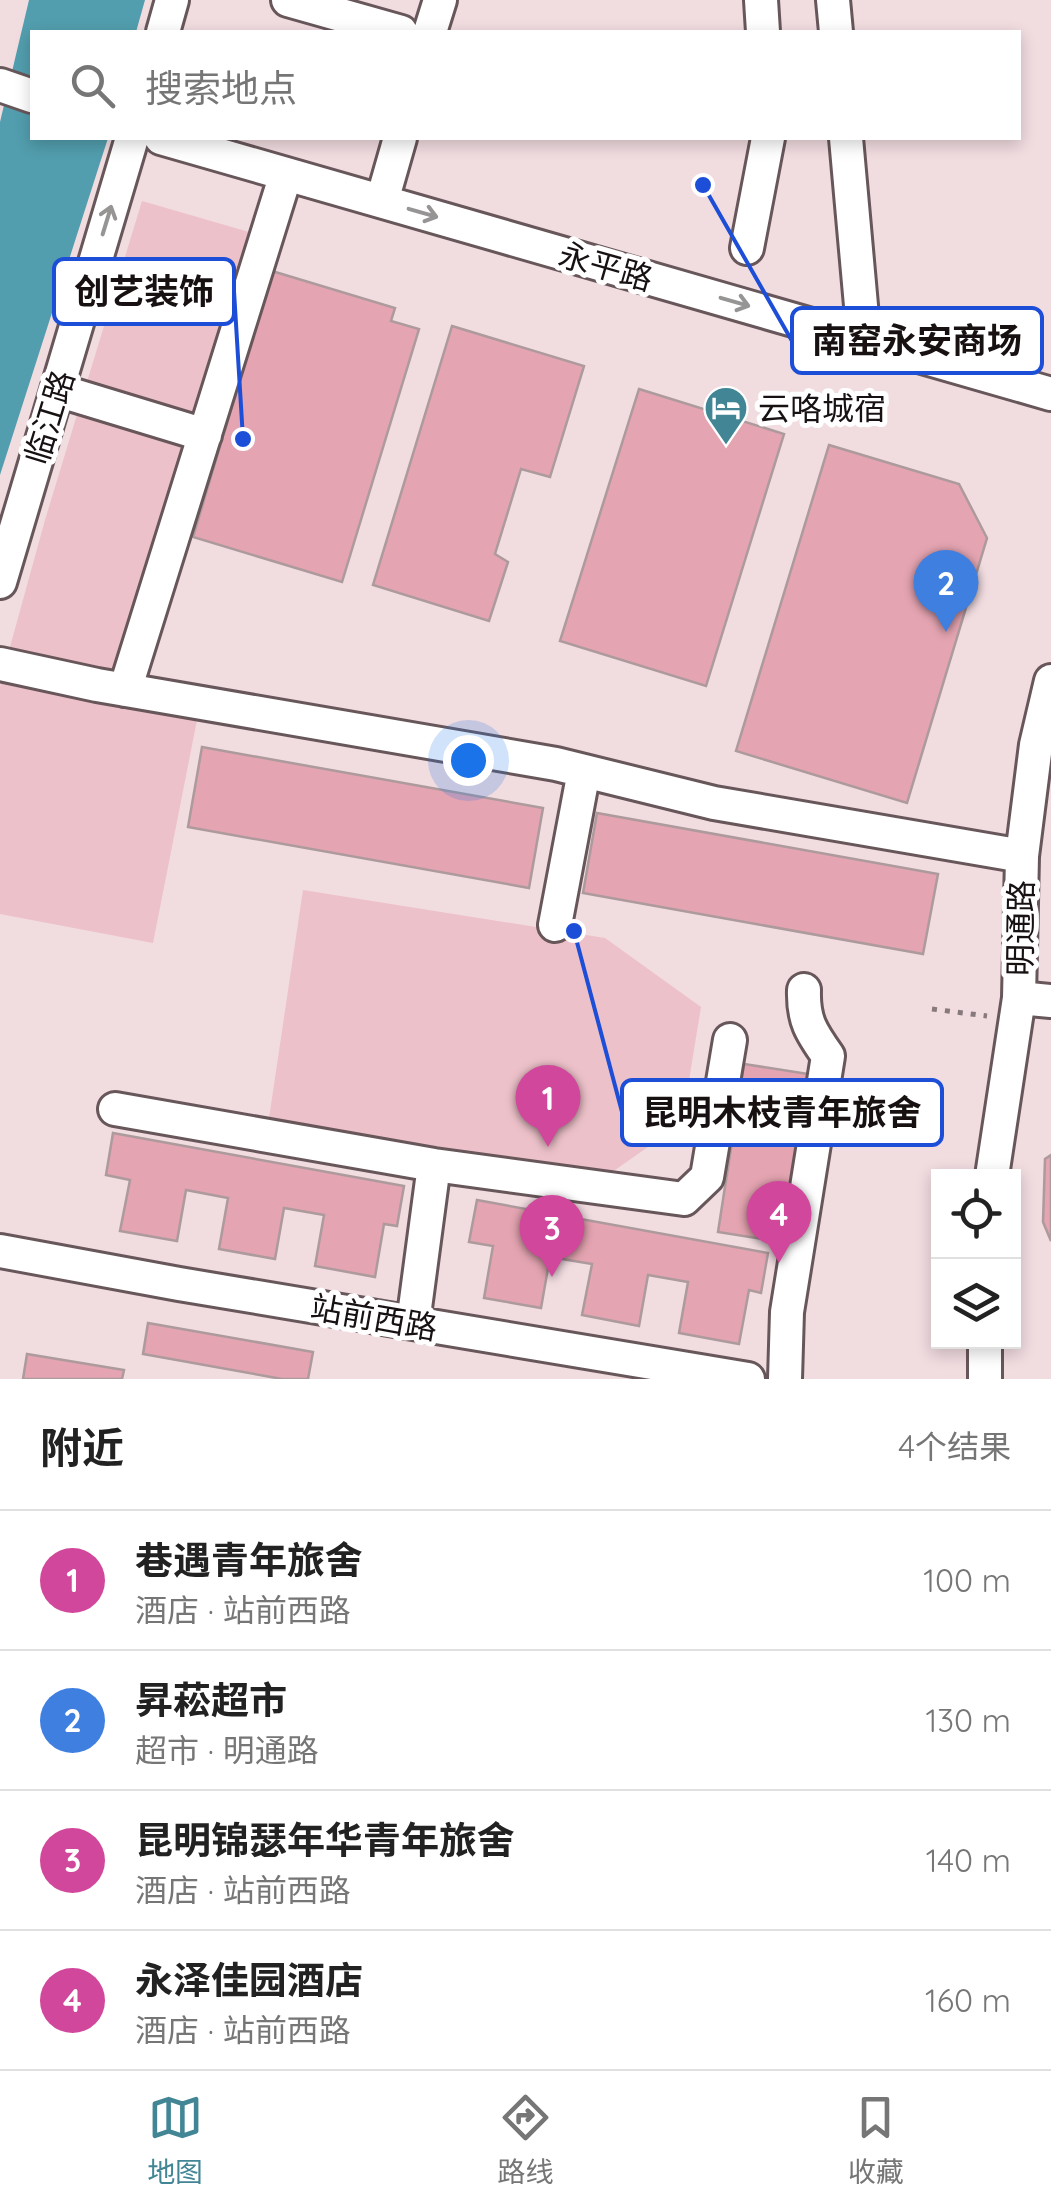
<!DOCTYPE html>
<html lang="zh">
<meta charset="utf-8">
<style>
:root{--surface:#fff;--page:#f6f6f6;--text:#222;--muted:#767676;--line:#e0e0e0;--accent:#428695}
body{margin:0;font-family:Quicksand,"Noto Sans SC",sans-serif;background:var(--page);color:var(--text)}
.controls{position:absolute;right:30px;bottom:30px;display:grid;overflow:hidden;border-radius:0px;box-shadow:0 5px 15px #0003}
.controls button{width:90px;height:90px;display:grid;place-items:center;padding:0;border:0;border-bottom:2px solid var(--line);background:var(--surface);color:var(--text);font:50px sans-serif}
.you{position:absolute;left:468px;top:760px;width:35px;height:35px;margin:-25px;border:8px solid #fff;border-radius:50%;background:#1a73e8;box-shadow:0 0 0 15px #1a73e833}
.badge{display:grid;place-items:center;width:65px;height:65px;border-radius:50%;background:var(--accent);color:#fff;font-size:32px;font-weight:700}
.pin{position:absolute;translate:-50% -82px;filter:drop-shadow(0 2px 5px #0008)}
.pin::after{content:'';position:absolute;top:52px;width:35px;height:30px;background:inherit;clip-path:polygon(0 0,100% 0,50% 100%)}
.list{margin:0;padding:0;list-style:none}
h2{display:flex;justify-content:space-between;align-items:center;height:130px;margin:0;padding:0 40px;font-size:42px}
h2 small{font-size:32px;font-weight:400;color:var(--muted)}
.list li{display:grid;grid-template-columns:65px 1fr auto;gap:30px;align-items:center;box-sizing:border-box;height:140px;padding:0 40px;border-top:2px solid var(--line)}
.list b{display:block;font-size:38px;white-space:nowrap}
.list p{margin:0;font-size:32px;white-space:nowrap;color:var(--muted)}
.list em{font-size:32px;font-style:normal;color:var(--muted)}
.icon{flex:none;width:55px;height:55px;fill:none;stroke:currentColor;stroke-width:2;stroke-linecap:round;stroke-linejoin:round}
.map{position:relative;flex:none;width:1051px;height:1379px;overflow:hidden}
.search{position:absolute;background:var(--surface);box-shadow:0 5px 15px #0003;left:30px;right:30px;top:30px;height:110px;display:flex;align-items:center;gap:25px;box-sizing:border-box;padding:0 35px;border-radius:0px;color:var(--muted);font-size:38px}
.sheet{height:690px;background:var(--surface)}
nav{display:flex;justify-content:space-around;align-items:center;box-sizing:border-box;height:140px;border-top:2px solid var(--line);background:var(--surface);font-size:28px;color:var(--muted)}
nav a{display:grid;justify-items:center;gap:5px}
nav .on{color:var(--accent)}
.map>svg:first-child{display:block}
</style>
<div class="map">
<svg width="1051" height="1379" viewBox="0 0 1051 1379">
<rect width="100%" height="100%" fill="#f1dce0"/>
<path fill="#edc1c9" d="M 142,201 L 249,232 L 111,697 L 198,715 L 153,943 L 0,914 L 0,687 L 2,676 L 45,520 Z
M 303,890 L 605,938 L 701,1007 L 682,1123 L 608,1175 L 268,1125 Z"/>
<path fill="#529eae" d="M 29,0 L 145,0 L 136,32 L 32,32 L 32,138 L 108,138 L 0,475 L 0,122 Z"/>
<path fill="#e4a4b1" stroke="#ad9a9d" stroke-width="2.5" d="M 272,271 L 395,308 L 391,321 L 419,329 L 342,582 L 193,537 Z
M 452,326 L 584,366 L 550,477 L 521,469 L 495,554 L 508,562 L 489,621 L 373,585 Z
M 639,389 L 784,434 L 706,686 L 560,641 Z
M 829,445 L 959,484 L 987,538 L 907,803 L 736,751 Z
M 202,747 L 543,808 L 529,888 L 188,827 Z
M 597,813 L 938,874 L 923,954 L 583,893 Z
M 744,1064 L 821,1076 L 795,1244 L 718,1232 Z
M 113,1133 L 404,1186 L 397,1226 L 384,1224 L 375,1277 L 315,1266 L 324,1215 L 284,1208 L 275,1259 L 219,1249 L 228,1198 L 186,1190 L 177,1241 L 120,1231 L 130,1180 L 106,1175 Z
M 1051,1155 L 1051,1241 L 1043,1222 L 1045,1159 Z
M 477,1200 L 768,1253 L 761,1293 L 749,1290 L 739,1344 L 679,1333 L 688,1282 L 648,1275 L 639,1326 L 582,1315 L 592,1264 L 550,1257 L 541,1308 L 484,1298 L 493,1246 L 469,1242 Z
M 148,1323 L 313,1352 L 308,1379 L 282,1379 L 143,1354 Z
M 27,1354 L 124,1370 L 122,1379 L 23,1379 Z"/>
<g fill="none" stroke-linecap="round" stroke-linejoin="round">
<defs>
<path id="minor" d="M 288,0 L 401,32
M 761,0 L 763,32
M 833,0 L 836,32
M 163,32 L 172,0
M 430,32 L 440,0
M 0,85 L 32,96
M 161,138 L 1051,394
M 846,138 L 864,339
M 382,201 L 400,138
M 747,248 L 768,138
M 57,390 L 205,435
M 0,582 L 132,138
M 0,664 L 97,685 L 556,764 L 714,803 L 1022,856
M 125,690 L 286,174
M 555,925 L 584,771
M 1019,998 L 1051,1001
M 115,1109 L 434,1165 L 684,1199 L 707,1177 L 730,1040
M 992,1176 L 1019,998 L 1022,856 L 1036,745 L 1051,681
M 0,1251 L 179,1284 L 748,1379
M 413,1323 L 434,1165
M 785,1379 L 787,1312 L 828,1056 C 811,1032 803,1020 804,990
M 985,1379 L 985,1342"/>
</defs>
<use href="#minor" stroke="#68575a" stroke-width="38"/>
<path stroke="#887a7c" stroke-width="5" stroke-dasharray="5 8" stroke-linecap="butt" d="M 932,1009 L 987,1016"/>
<use href="#minor" stroke="#fff" stroke-width="32"/>
</g>
<defs><path id="oneway-shaft" d="M-6 0H5M1.5-3L5.5 0L1.5 3" fill="none" stroke-width="1.6" stroke-linecap="round" stroke-linejoin="round" transform="scale(2.5)"/></defs>
<g stroke="#979494">
<use href="#oneway-shaft" transform="translate(423 213) rotate(16)"/>
<use href="#oneway-shaft" transform="translate(107 220) rotate(-73)"/>
<use href="#oneway-shaft" transform="translate(735 302) rotate(16)"/>
</g>
<defs>
<symbol id="hotel-pin" viewBox="-11 -11 22 30"><path d="M0 17L-7.5 6A9.5 9.5 0 1 1 7.5 6Z" fill="#428695" stroke="#fff"/><path d="M-6-4.5h1.5V1H6V5H4.5V3h-9V5H-6ZM-4 0a1.8 1.8 0 1 1 3.6 0ZM.5 0V-2.5h3Q6-2.5 6 0Z" fill="#fff"/></symbol>
</defs>
<g fill-rule="evenodd">
<use href="#hotel-pin" x="701" y="383" width="50" height="68"/>
</g>
<g text-anchor="middle" dominant-baseline="central" stroke-width="10" stroke-linejoin="round" paint-order="stroke">
<g font-size="32" fill="#181112" stroke="#fff">
<text transform="translate(606 266) rotate(16)">永平路</text>
<text transform="translate(49 417) rotate(-73)">临江路</text>
<text transform="translate(1020 928) rotate(-89)">明通路</text>
<text transform="translate(374 1317) rotate(10)">站前西路</text>
</g>
<g font-size="32" fill="#181112" stroke="#fff" text-anchor="start">
<text x="758" y="408">云咯城宿</text>
</g>
</g>
<path fill="none" stroke="#1d4ed8" stroke-width="4" d="M243 439L234 291M703 185L792 341M574 931L622 1112"/>
<g fill="#1d4ed8" stroke="#fff" stroke-width="4">
<circle cx="243" cy="439" r="10"/>
<circle cx="703" cy="185" r="10"/>
<circle cx="574" cy="931" r="10"/>
</g>
<g fill="#fff" stroke="#1d4ed8" stroke-width="4">
<rect x="54" y="259" width="180" height="65" rx="10"/>
<rect x="792" y="308" width="250" height="65" rx="10"/>
<rect x="622" y="1080" width="320" height="65" rx="10"/>
</g>
<g font-size="35" text-anchor="middle" font-weight="bold" fill="#181112">
<text x="144" y="304">创艺装饰</text>
<text x="917" y="353">南窑永安商场</text>
<text x="782" y="1125">昆明木枝青年旅舍</text>
</g>
</svg>
<div class="controls">
<button><svg class="icon" aria-label="locate" viewBox="0 0 24 24"><circle cx="12" cy="12" r="6"/><path d="M12 2v4M12 18v4M2 12h4M18 12h4"/></svg></button>
<button><svg class="icon" aria-label="layers" viewBox="0 0 24 24"><path d="M12 4l9 5-9 5-9-5zM3 14l9 5 9-5"/></svg></button>
</div>
<div class="you"></div>
<div class="pin badge" style="left:548px;top:1147px;background:#d1479c">1</div>
<div class="pin badge" style="left:946px;top:632px;background:#3f7fe0">2</div>
<div class="pin badge" style="left:552px;top:1277px;background:#d1479c">3</div>
<div class="pin badge" style="left:779px;top:1263px;background:#d1479c">4</div>
<div class="search"><svg class="icon" aria-label="search" viewBox="0 0 24 24"><circle cx="10" cy="10" r="6"/><path d="M15 15l6 6"/></svg>搜索地点</div>
</div>
<section class="sheet">
<h2>附近<small>4个结果</small></h2>
<ul class="list">
<li><span class="badge" style="background:#d1479c">1</span><div><b>巷遇青年旅舍</b><p>酒店 · 站前西路</p></div><em>100 m</em></li>
<li><span class="badge" style="background:#3f7fe0">2</span><div><b>昇菘超市</b><p>超市 · 明通路</p></div><em>130 m</em></li>
<li><span class="badge" style="background:#d1479c">3</span><div><b>昆明锦瑟年华青年旅舍</b><p>酒店 · 站前西路</p></div><em>140 m</em></li>
<li><span class="badge" style="background:#d1479c">4</span><div><b>永泽佳园酒店</b><p>酒店 · 站前西路</p></div><em>160 m</em></li>
</ul>
</section>
<nav>
<a class="on"><svg class="icon" aria-label="map" viewBox="0 0 24 24"><path d="M3 6l6-2 6 2 6-2v14l-6 2-6-2-6 2zM9 4v14M15 6v14"/></svg>地图</a>
<a><svg class="icon" aria-label="directions" viewBox="0 0 24 24"><path d="M12 3l9 9-9 9-9-9zM9 14v-3h6M13 9l2 2-2 2"/></svg>路线</a>
<a><svg class="icon" aria-label="saved" viewBox="0 0 24 24"><path d="M7 4h10v16l-5-4-5 4z"/></svg>收藏</a>
</nav>
